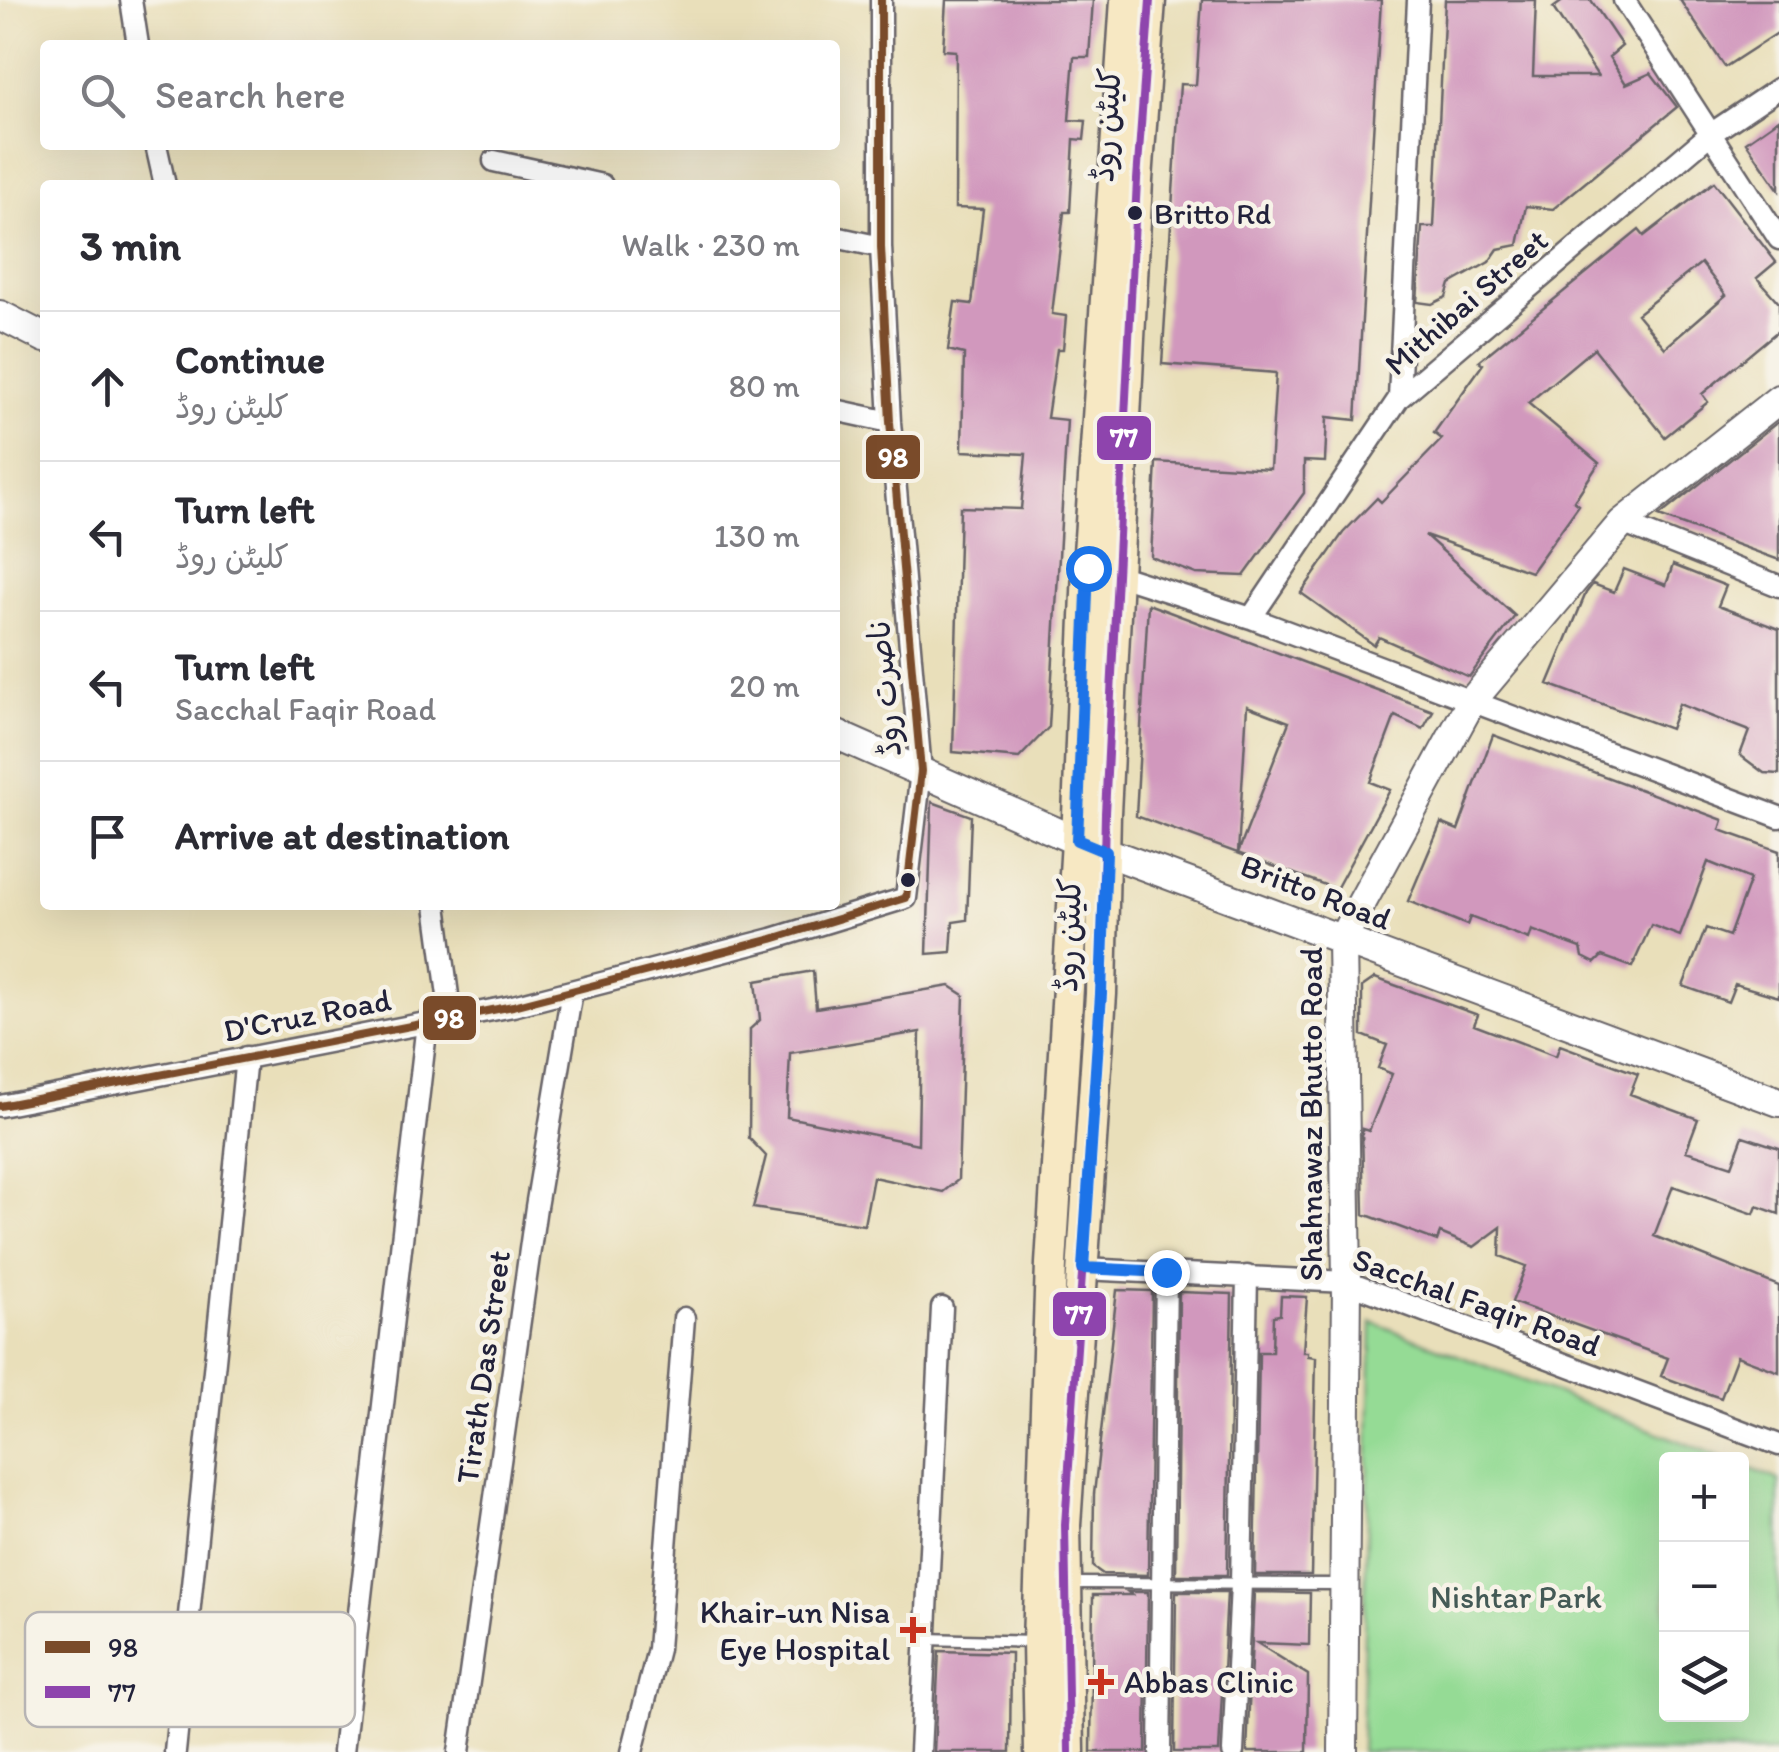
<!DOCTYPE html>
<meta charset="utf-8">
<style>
:root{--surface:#fff;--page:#f7f7f7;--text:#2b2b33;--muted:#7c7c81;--line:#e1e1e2}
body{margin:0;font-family:Itim,"Playpen Sans Arabic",sans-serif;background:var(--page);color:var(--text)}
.controls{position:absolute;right:30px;bottom:30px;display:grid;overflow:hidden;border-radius:10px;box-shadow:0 10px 40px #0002}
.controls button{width:90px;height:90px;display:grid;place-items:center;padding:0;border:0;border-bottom:2px solid var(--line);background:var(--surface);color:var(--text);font:50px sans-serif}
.stop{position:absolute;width:30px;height:30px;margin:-22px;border:8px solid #1a73e8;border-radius:50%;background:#fff}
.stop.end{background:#1a73e8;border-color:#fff;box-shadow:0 2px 10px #0008}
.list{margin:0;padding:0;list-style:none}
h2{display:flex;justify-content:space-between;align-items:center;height:130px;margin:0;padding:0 40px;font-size:42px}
h2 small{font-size:32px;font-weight:400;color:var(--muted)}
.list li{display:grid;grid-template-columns:65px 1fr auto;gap:30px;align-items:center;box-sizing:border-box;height:150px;padding:0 40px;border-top:2px solid var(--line)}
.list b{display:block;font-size:38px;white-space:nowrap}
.list p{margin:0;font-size:32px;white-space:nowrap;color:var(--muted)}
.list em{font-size:32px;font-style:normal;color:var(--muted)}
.icon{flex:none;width:55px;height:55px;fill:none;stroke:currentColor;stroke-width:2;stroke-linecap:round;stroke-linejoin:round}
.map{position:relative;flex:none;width:1779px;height:1752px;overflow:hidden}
.search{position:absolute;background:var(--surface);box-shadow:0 10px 40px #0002;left:40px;top:40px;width:800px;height:110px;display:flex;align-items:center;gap:25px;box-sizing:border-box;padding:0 35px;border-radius:10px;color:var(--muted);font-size:38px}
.panel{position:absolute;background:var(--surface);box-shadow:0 10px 40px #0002;left:40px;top:180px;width:800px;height:730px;border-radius:10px}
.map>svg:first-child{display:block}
</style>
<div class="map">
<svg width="1779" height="1752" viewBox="0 0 1779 1752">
<rect width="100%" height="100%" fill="#f7f3e8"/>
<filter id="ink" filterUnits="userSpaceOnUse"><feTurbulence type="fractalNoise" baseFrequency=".01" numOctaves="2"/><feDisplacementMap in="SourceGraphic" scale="20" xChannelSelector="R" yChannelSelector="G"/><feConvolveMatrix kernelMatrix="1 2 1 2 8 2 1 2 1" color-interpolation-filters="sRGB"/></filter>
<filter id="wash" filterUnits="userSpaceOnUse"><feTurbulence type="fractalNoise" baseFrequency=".0048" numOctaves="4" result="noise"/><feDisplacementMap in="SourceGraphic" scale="40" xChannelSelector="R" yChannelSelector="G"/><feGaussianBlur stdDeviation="2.25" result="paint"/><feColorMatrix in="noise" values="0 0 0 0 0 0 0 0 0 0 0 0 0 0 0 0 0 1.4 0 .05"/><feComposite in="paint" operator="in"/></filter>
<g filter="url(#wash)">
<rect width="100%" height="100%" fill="#e9dfba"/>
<path fill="#95db95" stroke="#5c7e68" stroke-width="2.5" d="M 1372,1322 L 1726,1459 L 1666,1460 L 1666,1714 L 1742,1714 L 1742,1465 L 1779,1480 L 1779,1752 L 1361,1752 Z"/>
<g id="blocks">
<path fill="#d198bd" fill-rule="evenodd" d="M 946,0 L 1093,0 L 1089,57 L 1074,57 L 1069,120 L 1086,121 L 1084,140 L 1074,139 L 1070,212 L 1064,212 L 1052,314 L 1066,316 L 1063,349 L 1057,349 L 1047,418 L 1067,420 L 1049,727 L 1019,758 L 953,752 L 960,507 L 1021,509 L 1026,454 L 962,451 L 964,354 L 948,350 L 955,302 L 972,304 L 983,209 L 955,208 L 956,51 L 943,50 Z
M 1202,0 L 1381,0 L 1356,420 L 1327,417 L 1325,462 L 1304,461 L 1304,493 L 1244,576 L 1196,574 L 1151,557 L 1156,462 L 1270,469 L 1276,373 L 1162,364 L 1180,84 L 1196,85 Z
M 1445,0 L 1536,0 L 1533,76 L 1598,76 L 1553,8 L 1564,0 L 1591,0 L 1622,46 L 1609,57 L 1626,84 L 1651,73 L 1677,107 L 1553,209 L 1526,206 L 1518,245 L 1498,249 L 1489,262 L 1450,284 L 1446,297 L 1432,304 L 1417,302 L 1422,227 L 1434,227 Z
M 1680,0 L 1779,0 L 1779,32 L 1725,67 Z
M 1779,119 L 1779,190 L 1746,142 Z
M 1714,182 L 1776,262 L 1757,278 L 1779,303 L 1779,330 L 1702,394 L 1708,402 L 1665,437 L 1594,348 L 1528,403 L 1599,463 L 1574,501 L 1579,505 L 1531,572 L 1425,535 L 1515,616 L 1469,677 L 1379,637 L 1374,645 L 1301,593 L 1343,533 L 1377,498 L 1381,502 L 1442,439 L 1434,433 L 1483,364 L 1479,361 L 1639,230 L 1644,236 ZM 1701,263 L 1726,295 L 1665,348 L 1637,314 Z
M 1779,421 L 1779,560 L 1659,516 Z
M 1673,565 L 1726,586 L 1718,606 L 1779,629 L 1779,774 L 1764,773 L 1740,755 L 1749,731 L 1679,704 L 1670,729 L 1548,684 L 1586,593 L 1593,584 L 1614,592 L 1624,569 L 1666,585 Z
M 1148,604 L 1433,711 L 1423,729 L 1395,716 L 1370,782 L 1390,790 L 1336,889 L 1136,816 ZM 1247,706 L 1289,722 L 1238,853 Z
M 1493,735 L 1723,820 L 1720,830 L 1779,851 L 1779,997 L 1735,984 L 1728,1002 L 1683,986 L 1706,928 L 1729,936 L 1750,879 L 1708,862 L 1680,936 L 1651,925 L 1632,967 L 1602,956 L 1595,963 L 1583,957 L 1581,948 L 1532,930 L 1529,939 L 1470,917 L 1467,925 L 1408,901 L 1441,823 L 1458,830 Z
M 932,802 L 971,816 L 967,920 L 953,922 L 951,952 L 927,954 Z
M 813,971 L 816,1008 L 950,986 L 964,995 L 958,1180 L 943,1192 L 873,1177 L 864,1225 L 753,1208 L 766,1156 L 749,1138 L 750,1029 L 760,1020 L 756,981 ZM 920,1032 L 918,1144 L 787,1117 L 790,1053 Z
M 1375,978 L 1478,1015 L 1474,1025 L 1556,1056 L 1560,1045 L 1638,1074 L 1630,1094 L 1698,1119 L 1686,1151 L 1732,1166 L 1743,1136 L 1779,1148 L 1779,1214 L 1757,1206 L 1754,1214 L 1673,1186 L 1654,1236 L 1779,1286 L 1779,1372 L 1737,1356 L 1721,1398 L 1712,1395 L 1661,1376 L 1668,1358 L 1512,1302 L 1526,1266 L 1500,1256 L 1501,1227 L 1474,1247 L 1440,1233 L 1437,1241 L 1364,1214 L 1362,1129 L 1369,1131 L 1392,1074 L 1378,1068 L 1387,1045 L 1362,1035 L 1362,987 Z
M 1117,1290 L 1152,1291 L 1148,1575 L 1103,1574 L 1093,1567 L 1094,1494 Z
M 1179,1292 L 1232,1294 L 1227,1575 L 1176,1575 Z
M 1281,1296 L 1307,1297 L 1303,1352 L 1308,1352 L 1308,1356 L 1316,1357 L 1311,1575 L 1255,1575 L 1259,1352 L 1272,1352 L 1273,1316 L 1280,1315 Z
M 1128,1592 L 1148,1592 L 1146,1752 L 1091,1752 L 1093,1595 L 1132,1595 Z
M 1176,1592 L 1227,1592 L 1219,1752 L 1174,1752 Z
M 1254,1592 L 1310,1593 L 1309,1645 L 1257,1643 L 1308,1675 L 1307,1752 L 1247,1752 Z
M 939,1651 L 1011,1653 L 1010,1752 L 934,1752 Z"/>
</g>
</g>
<g filter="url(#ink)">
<use href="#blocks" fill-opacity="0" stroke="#686467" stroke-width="2.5"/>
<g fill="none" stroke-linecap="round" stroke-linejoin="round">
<defs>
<path id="service" d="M 1070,1583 L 1343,1584
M 926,1639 L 1035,1642"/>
<path id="minor" d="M 131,0 L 138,45
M 1624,0 L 1779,239
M 156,145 L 165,185
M 494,161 L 602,185
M 835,237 L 881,247
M 1399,398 L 1418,0
M 835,410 L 890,422
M 1622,523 L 1779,586
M 1117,575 L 1251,618 L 1779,817
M 1251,618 L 1399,398 L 1709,135 L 1779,88
M 436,905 L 451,1018
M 0,1106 L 513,1006 L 772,939 L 906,898 L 921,771 L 890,422 L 881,247 L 881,0
M 1083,1269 L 1347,1282 L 1779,1445
M 175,1752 L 246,1057
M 343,1752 L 427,1023
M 459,1752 L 536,1207 L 572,991
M 632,1752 L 658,1649 L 684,1318
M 920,1752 L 942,1308
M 1160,1752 L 1166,1271
M 1233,1752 L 1241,1584 L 1247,1276"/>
<path id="tertiary" d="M 0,315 L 45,338
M 835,734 L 1077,841 L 1779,1102
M 1343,1752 L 1347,1282 L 1342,939 L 1471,702 L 1622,523 L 1779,399"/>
<path id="secondary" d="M 1040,1752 L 1038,1642 L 1051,1264 L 1077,841 L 1088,568 L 1126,0
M 1069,1752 L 1065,1525 L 1101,994 L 1105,813 L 1137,180 L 1150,0"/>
</defs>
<use href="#service" stroke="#686467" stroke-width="15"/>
<use href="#minor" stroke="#686467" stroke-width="25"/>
<use href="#tertiary" stroke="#686467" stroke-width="32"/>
<use href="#secondary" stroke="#686467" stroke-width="35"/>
<use href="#service" stroke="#fff" stroke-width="10"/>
<use href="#minor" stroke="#fff" stroke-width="20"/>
<use href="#tertiary" stroke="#fff" stroke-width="28"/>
<use href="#secondary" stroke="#f7e8c3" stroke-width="30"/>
<defs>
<path id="bus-1" d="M 0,1106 L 513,1006 L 772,939 L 906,898 L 921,771 L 890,422 L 881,247 L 881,0"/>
<path id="bus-2" d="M 1069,1752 L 1065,1525 L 1101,994 L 1105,813 L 1137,180 L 1150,0"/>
</defs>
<use href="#bus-1" stroke="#f7f3e8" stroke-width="15"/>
<use href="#bus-2" stroke="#f7f3e8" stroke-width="15"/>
<use href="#bus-1" stroke="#7a4b2a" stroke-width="8"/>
<use href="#bus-2" stroke="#8e44ad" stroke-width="8"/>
</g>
</g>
<g fill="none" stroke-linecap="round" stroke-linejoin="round" filter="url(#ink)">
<path stroke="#1a73e8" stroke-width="12" d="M 1088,568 L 1077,840 L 1106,852 L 1101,994 L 1083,1268 L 1166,1272"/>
</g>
<g fill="#22223b" stroke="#f7f3e8" stroke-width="4">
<circle cx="1135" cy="213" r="9"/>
<circle cx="908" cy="880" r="9"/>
</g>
<g fill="#c8321e" stroke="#f7f3e8" stroke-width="4">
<path d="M908 1615h10v10h10v10h-10v10h-10v-10h-10v-10h10z"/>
<path d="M1096 1667h10v10h10v10h-10v10h-10v-10h-10v-10h10z"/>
</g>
<g text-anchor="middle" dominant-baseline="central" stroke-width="9" stroke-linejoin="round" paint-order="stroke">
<g font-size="30" fill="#22223b" stroke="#f7f3e8" text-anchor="start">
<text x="1154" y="213">Britto Rd</text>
</g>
<g font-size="32" fill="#22223b" stroke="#f7f3e8">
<text transform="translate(1106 125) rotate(-86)">کلیٹن روڈ</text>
<text transform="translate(1466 302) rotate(-41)">Mithibai Street</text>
<text transform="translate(884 688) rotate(-95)">ناصرت روڈ</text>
<text transform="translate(1316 892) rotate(21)">Britto Road</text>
<text transform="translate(1068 935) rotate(-88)">کلیٹن روڈ</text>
<text transform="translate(307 1015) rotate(-11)">D'Cruz Road</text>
<text transform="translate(1311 1114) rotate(-90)">Shahnawaz Bhutto Road</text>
<text transform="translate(1477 1302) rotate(20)">Sacchal Faqir Road</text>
<text transform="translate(483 1367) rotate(-82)">Tirath Das Street</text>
</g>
<g font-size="32" fill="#445a56" stroke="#f7f3e8">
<text x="1516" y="1597">Nishtar Park</text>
</g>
<g font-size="32" fill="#22223b" stroke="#f7f3e8" text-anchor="end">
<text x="890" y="1612">Khair-un Nisa<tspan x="890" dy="37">Eye Hospital</tspan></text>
<text x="1124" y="1682" text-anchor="start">Abbas Clinic</text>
</g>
</g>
<rect x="25" y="1612" width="330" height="115" rx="15" fill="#f7f3e8" stroke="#b7b4b4" stroke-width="2.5"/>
<rect x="45" y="1641" width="45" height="12" fill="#7a4b2a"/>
<rect x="45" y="1686" width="45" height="12" fill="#8e44ad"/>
<g font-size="28" fill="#22223b">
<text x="108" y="1657">98</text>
<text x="108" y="1702">77</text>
</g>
<g stroke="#f7f3e8" stroke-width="4">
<rect x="1095" y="414" width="58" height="48" rx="10" fill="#8e44ad"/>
<rect x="864" y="433" width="58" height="48" rx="10" fill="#7a4b2a"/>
<rect x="421" y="994" width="57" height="48" rx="10" fill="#7a4b2a"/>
<rect x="1051" y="1290" width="57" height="48" rx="10" fill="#8e44ad"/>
</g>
<g font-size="28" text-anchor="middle" font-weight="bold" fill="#fff">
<text x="1124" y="447">77</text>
<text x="893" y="467">98</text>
<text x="449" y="1028">98</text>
<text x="1079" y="1324">77</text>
</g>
</svg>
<div class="controls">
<button>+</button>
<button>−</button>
<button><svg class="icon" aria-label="layers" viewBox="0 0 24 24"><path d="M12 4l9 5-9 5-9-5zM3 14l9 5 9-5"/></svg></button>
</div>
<div class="stop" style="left:1088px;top:568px"></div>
<div class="stop end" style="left:1166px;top:1272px"></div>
<div class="search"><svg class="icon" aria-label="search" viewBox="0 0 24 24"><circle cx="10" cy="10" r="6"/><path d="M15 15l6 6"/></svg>Search here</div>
<section class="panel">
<h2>3 min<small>Walk · 230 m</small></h2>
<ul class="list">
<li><svg class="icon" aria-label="ahead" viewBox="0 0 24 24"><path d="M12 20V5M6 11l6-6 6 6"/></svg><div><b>Continue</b><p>کلیٹن روڈ</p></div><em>80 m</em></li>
<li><svg class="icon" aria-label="left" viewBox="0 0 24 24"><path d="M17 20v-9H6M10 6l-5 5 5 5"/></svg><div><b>Turn left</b><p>کلیٹن روڈ</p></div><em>130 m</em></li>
<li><svg class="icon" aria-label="left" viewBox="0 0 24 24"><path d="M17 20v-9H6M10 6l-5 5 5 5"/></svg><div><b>Turn left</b><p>Sacchal Faqir Road</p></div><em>20 m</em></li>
<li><svg class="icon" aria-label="arrive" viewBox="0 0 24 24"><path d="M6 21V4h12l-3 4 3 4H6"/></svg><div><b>Arrive at destination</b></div></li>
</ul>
</section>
</div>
